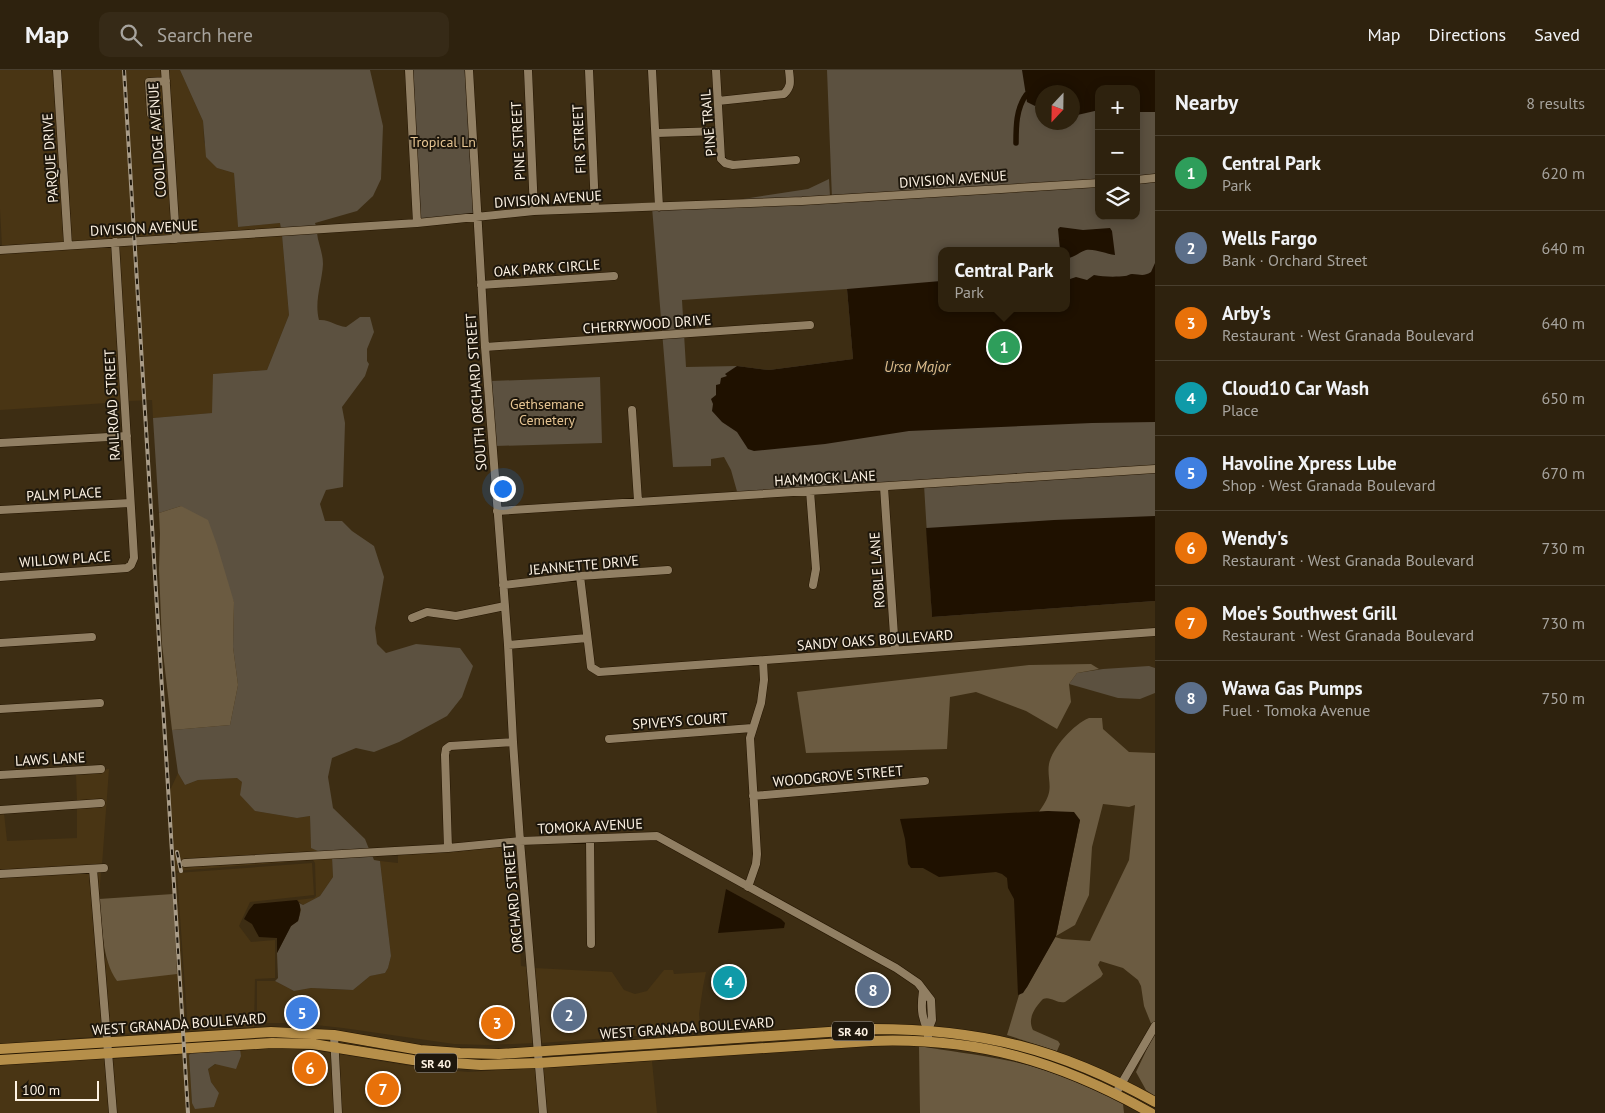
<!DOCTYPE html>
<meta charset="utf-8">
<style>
:root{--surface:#2e220e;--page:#362a17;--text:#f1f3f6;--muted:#a7a49e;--line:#493f2e;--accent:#b8abf7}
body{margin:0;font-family:"PT Sans",sans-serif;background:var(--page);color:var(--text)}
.controls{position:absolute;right:15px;top:15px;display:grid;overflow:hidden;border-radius:10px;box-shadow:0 2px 12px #0003}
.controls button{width:45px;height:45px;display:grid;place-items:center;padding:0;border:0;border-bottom:1px solid var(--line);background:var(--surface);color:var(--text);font:25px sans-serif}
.compass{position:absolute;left:1035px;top:15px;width:45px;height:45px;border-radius:50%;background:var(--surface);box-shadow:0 2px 12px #0003;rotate:202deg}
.scale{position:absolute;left:15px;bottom:12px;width:84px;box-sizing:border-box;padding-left:5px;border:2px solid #fdf2e3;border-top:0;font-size:14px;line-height:18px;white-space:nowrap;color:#fdf2e3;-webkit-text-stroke:4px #1e170c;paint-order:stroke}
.you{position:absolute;left:502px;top:418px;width:18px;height:18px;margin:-12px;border:4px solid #fff;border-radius:50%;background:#1a73e8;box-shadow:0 0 0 8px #1a73e833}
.badge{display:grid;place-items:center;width:32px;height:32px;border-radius:50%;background:var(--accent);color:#fff;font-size:16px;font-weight:700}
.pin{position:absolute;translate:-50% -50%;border:2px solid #fff;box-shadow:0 1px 5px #0006}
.popup{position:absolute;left:938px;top:177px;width:132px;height:65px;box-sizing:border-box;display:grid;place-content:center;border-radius:10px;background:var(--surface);filter:drop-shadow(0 1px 4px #0005);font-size:16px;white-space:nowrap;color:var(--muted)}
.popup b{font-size:19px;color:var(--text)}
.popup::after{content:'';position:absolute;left:50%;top:100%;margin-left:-10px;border:10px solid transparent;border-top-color:var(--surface)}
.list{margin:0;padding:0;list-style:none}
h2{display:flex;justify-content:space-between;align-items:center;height:65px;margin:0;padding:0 20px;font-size:21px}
h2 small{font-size:16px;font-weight:400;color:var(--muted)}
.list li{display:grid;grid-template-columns:32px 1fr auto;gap:15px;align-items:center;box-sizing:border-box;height:75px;padding:0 20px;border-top:1px solid var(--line)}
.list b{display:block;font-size:19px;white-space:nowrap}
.list p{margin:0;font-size:16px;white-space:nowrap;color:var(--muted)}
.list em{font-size:16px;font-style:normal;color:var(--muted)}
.icon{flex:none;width:28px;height:28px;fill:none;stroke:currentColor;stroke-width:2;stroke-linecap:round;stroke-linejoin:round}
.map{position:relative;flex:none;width:1155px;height:1043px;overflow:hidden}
header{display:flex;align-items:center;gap:30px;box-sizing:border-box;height:70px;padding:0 25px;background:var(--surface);border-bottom:1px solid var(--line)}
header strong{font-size:24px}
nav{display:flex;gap:28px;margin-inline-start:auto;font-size:18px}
.search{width:350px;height:45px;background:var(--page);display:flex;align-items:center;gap:12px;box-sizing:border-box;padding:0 18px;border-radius:10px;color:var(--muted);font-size:19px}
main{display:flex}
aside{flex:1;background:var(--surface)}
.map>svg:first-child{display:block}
</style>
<header>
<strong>Map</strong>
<div class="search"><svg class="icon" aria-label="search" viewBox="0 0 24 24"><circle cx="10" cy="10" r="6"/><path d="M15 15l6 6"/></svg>Search here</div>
<nav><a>Map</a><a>Directions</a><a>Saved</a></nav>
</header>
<main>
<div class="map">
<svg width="1155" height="1043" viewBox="0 0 1155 1043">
<rect width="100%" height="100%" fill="#3d2d13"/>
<path fill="#493514" d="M 0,0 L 54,0 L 65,172 L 2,177 L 0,139 Z
M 60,0 L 162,0 L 163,8 L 146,13 L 148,48 L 154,47 L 152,15 L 163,14 L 173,166 L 71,172 Z
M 168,0 L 180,0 L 203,51 L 204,72 L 217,98 L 234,103 L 238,157 L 280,153 L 281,159 L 179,166 Z
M 282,165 L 289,245 L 267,300 L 213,304 L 213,343 L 153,348 L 152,330 L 128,331 L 119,175 Z
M 113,176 L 122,332 L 0,340 L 0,183 Z
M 109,699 L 102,795 L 0,801 L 0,743 L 4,743 L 7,771 L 77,768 L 77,738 L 103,737 L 104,731 L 77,732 L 76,703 Z
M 178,703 L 185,715 L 198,710 L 237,708 L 242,712 L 255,741 L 297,748 L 310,746 L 311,777 L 320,782 L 182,790 L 182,796 L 332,787 L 333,807 L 320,826 L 303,835 L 297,830 L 314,828 L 316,826 L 315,793 L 313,790 L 176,801 L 186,958 L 109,965 L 96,802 L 101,801 L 99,828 L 105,887 L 117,911 L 177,903 L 167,727 Z
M 515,775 L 521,896 L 528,897 L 535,973 L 487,975 L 454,974 L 343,958 L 298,953 L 257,953 L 257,911 L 275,911 L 294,921 L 311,918 L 344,920 L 353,920 L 370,906 L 385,903 L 388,898 L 391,886 L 380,791 L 398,793 L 398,784 Z
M 312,793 L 314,825 L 250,832 L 239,856 L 251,872 L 275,870 L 275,908 L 255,909 L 254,957 L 188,961 L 177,803 Z
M 90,802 L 103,966 L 0,974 L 0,807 Z
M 534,898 L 612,902 L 624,920 L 635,924 L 647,921 L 664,900 L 673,900 L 674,904 L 706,902 L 703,917 L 699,944 L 700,954 L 705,961 L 541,973 Z
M 240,979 L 300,979 L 332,983 L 336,1043 L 116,1043 L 111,989 L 178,985 L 193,981 L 189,985 L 192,1033 L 219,1023 L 211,1012 L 208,999 Z
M 338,984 L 410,996 L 446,1000 L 468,1002 L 537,998 L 540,1043 L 341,1043 Z
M 105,989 L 110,1043 L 0,1043 L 0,993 Z
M 652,991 L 657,1043 L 546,1043 L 543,998 Z"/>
<path fill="#5c5140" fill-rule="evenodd" d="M 180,0 L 370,0 L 383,56 L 381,109 L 373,126 L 357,141 L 315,153 L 316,156 L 281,159 L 280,153 L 238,157 L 234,103 L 217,98 L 206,87 L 203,51 Z
M 412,0 L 466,0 L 474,145 L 420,149 Z
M 827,0 L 1155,0 L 1155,531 L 932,547 L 924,415 L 738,425 L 731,400 L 724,387 L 711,389 L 711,396 L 673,397 L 652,137 L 832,129 ZM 1099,19 L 1136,19 L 1136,146 L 1099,146 ZM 1042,22 L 1072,22 L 1072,52 L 1042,52 ZM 942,181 L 1066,181 L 1066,238 L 942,238 ZM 847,219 L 853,289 L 769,300 L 737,296 L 686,297 L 682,230 Z
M 829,109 L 830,126 L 730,131 L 808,119 Z
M 317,163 C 318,173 323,183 323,194 C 322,213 314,231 319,250 C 329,249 336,256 346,257 L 360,247 L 370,247 L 374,262 L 367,279 L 367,291 L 369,294 L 365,306 L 342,337 L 345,353 L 343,417 L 326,420 L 320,434 L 325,451 L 342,451 L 352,461 L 374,476 L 384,507 L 375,558 L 377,574 L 386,583 L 416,574 L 460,578 L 473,596 L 462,627 L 447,646 L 399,672 L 374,682 L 356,678 L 332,688 L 328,707 L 333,738 L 365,769 L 369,779 L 320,782 L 311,778 L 310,746 L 297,748 L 255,741 L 240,725 L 242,712 L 237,708 L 198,710 L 185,715 L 178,703 L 172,660 L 230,655 L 238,615 L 233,577 L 234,532 L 181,436 L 159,443 L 153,348 L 212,343 L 213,304 L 267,300 L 289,245 L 282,165 Z
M 600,307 L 602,373 L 495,376 L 491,311 Z
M 1149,596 L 1155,598 L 1155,623 L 1140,629 L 1118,628 L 1069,614 L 1077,603 L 1103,599 Z
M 372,785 L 374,790 L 380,791 L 391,886 L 388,898 L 385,903 L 370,906 L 353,920 L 311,918 L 294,921 L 275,911 L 278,908 L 277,883 L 291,856 L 298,851 L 301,840 L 299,833 L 303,835 L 320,826 L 333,807 L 332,787 Z
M 240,979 L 241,986 L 236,999 L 215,994 L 208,999 L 211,1012 L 219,1023 L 214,1037 L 195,1039 L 192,1033 L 189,985 L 193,981 Z"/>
<path fill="#6b5b41" d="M 181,436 L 208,450 L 217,475 L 234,532 L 233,577 L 238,615 L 230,655 L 172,660 L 162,574 L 159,499 L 160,464 L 159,443 Z
M 1091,594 L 1099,599 L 1077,603 L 1069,614 L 1071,632 L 1057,659 L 1026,641 L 976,622 L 950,627 L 947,679 L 806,683 L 797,622 L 1029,595 Z
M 1089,648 L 1102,648 L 1103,659 L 1129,682 L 1155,683 L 1155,951 L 1152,956 L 1144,936 L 1141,916 L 1138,910 L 1123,898 L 1100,891 L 1098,895 L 1103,904 L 1101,907 L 1065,932 C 1057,934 1051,926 1043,929 C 1035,937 1027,949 1033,960 L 1058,971 L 1060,974 L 1057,981 L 1007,965 L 1019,925 L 1027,917 L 1055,867 L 1062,869 L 1090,871 L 1129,790 L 1135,735 L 1129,737 L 1103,734 L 1092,777 L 1089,825 L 1075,855 L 1056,866 L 1080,750 L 1048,741 L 1038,743 C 1042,737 1046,732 1048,726 C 1052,716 1047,705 1049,694 C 1052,678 1074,654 1089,648 Z
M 173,824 L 177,904 L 117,911 C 101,888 103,856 99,829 Z
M 1155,962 L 1155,1026 L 1146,1020 L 1136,1002 Z
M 919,976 C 947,981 977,984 1005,990 C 1047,998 1086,1015 1123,1034 L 1124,1043 L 920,1043 Z"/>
<path fill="#1f1100" d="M 1022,0 L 1155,0 L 1155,42 L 1136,42 L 1136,19 L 1099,19 L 1099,40 L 1073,46 L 1072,22 L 1042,22 L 1042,32 L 1038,33 L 1035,36 L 1027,32 Z
M 1060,157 L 1083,160 L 1110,158 L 1112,161 L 1115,185 C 1105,184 1097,179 1086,180 C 1079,182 1074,188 1067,188 L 1066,181 L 1060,180 L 1058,159 Z
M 1155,193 L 1155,352 L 1092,353 L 909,361 L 825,374 L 754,381 L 748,379 L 737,362 L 722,352 L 712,341 L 713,334 L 711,329 L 716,325 L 716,315 L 720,314 L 721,308 L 727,306 L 725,304 L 737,296 L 769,300 L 853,289 L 847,219 L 941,211 L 942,238 L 1066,238 L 1067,210 L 1076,207 L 1087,210 L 1094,205 C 1103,207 1117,207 1125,206 C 1127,206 1130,204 1132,204 C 1140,204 1143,207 1151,202 Z
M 1155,446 L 1155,531 L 932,547 L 926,458 L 1054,450 Z
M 1048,741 L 1074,742 L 1080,750 L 1056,866 L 1027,917 L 1023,923 L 1018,925 L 1014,829 L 1008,818 L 1007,808 L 1002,804 L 996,802 L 939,807 L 923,798 L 911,798 L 908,794 L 905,769 L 900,749 Z
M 726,819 L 781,849 L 785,853 L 784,858 L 718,863 Z
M 297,830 C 302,835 300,844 298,851 L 291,856 L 277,883 L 277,868 L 259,867 L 252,854 L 244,849 L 249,840 L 254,834 Z"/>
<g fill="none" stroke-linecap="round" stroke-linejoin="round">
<path stroke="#1f1100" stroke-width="5.5" d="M 1016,73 C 1016,57 1016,39 1026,25"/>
<defs>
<path id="minor" d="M 57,0 L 68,175
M 165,0 L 176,169
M 409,0 L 417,153
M 469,0 L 485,277 L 508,575 L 513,672 L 520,771 L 543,1043
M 528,0 L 534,141
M 589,0 L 595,138
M 652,0 L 659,137
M 716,0 L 721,89 L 725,93 L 733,95 L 796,90
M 718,31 L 784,24 C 792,16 790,11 789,0
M 151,44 L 149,12 L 166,11
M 657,63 L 719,61
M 1136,110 L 1155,108
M 0,180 L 417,153 L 534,141 L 802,131 L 1099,113
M 481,215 L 614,206
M 485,277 L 810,255
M 632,340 L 638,431
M 0,373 L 127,366
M 884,417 L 895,580
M 810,421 L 816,499 L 813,515
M 0,440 L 130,433
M 497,441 L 1155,399
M 580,506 L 591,597 L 599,602 L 1155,562
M 0,507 L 127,498 L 131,495 L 134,488 L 115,172
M 503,515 L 580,506 L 668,500
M 412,548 L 427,542 L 456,546 L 505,536
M 0,573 L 92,567
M 508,575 L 587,568
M 0,639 L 100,633
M 609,669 L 752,658
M 0,705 L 101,699
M 753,726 L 925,711
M 0,740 L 101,733
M 590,769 L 591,874
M 448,778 L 445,685 L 446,679 L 450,676 L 513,672
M 185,793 L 448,778 L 520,771 L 657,766 L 896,898 L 918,913 L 931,930 L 932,950 L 928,960 L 928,971
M 93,799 L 113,1043
M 0,804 L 104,798
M 748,817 L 756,794 L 757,784 L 750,668 L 761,633 L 764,610 L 763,591
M 923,921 C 921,936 921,947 928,960
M 334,965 L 338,1043
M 1116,1023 L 1155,956"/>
<path id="major" d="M 0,979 L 271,962 L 334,965 L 420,980 L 460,983 L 499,984 L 873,959 C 981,959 1061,979 1155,1032
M 0,990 L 272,973 L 313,974 L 413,990 L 481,995 L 539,993 L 871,971 C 977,967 1059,991 1151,1043"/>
</defs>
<use href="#minor" stroke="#241500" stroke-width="9"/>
<use href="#major" stroke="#241500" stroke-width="11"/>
<use href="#minor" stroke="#917f63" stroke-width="8"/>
<use href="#major" stroke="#b68f4a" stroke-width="10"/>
<defs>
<path id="rail" d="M 124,0 L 188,1043
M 177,782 L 181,801"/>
</defs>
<use href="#rail" stroke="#a99c88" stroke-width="4"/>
<use href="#rail" stroke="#1e170c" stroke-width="2" stroke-dasharray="5.5" stroke-linecap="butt"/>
</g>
<g text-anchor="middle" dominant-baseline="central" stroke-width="4" stroke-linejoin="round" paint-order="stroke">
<g fill="#1e170c" stroke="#bab0a2" stroke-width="1">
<rect x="832" y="951.5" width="42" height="19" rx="4"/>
<rect x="415" y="983.5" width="42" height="19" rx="4"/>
</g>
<g font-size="12" font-weight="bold" fill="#fdf2e3">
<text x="853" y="961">SR 40</text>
<text x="436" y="993">SR 40</text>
</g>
<g font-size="14" fill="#fdf2e3" stroke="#1e170c">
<text transform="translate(708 53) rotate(-95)">PINE TRAIL</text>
<text transform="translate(579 69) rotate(-93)">FIR STREET</text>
<text transform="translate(157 70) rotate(-94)">COOLIDGE AVENUE</text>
<text transform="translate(518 71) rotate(-93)">PINE STREET</text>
<text transform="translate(50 88) rotate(-94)">PARQUE DRIVE</text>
<text transform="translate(953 109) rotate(-4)">DIVISION AVENUE</text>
<text transform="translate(548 129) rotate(-4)">DIVISION AVENUE</text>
<text transform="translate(144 158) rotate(-3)">DIVISION AVENUE</text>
<text transform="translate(547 198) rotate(-4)">OAK PARK CIRCLE</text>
<text transform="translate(647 254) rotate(-4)">CHERRYWOOD DRIVE</text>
<text transform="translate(476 322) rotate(-94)">SOUTH ORCHARD STREET</text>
<text transform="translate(112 335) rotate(-93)">RAILROAD STREET</text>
<text transform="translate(825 408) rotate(-3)">HAMMOCK LANE</text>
<text transform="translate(64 424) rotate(-3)">PALM PLACE</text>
<text transform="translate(65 489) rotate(-4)">WILLOW PLACE</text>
<text transform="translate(584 495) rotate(-5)">JEANNETTE DRIVE</text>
<text transform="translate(877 500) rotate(-94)">ROBLE LANE</text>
<text transform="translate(875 570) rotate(-4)">SANDY OAKS BOULEVARD</text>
<text transform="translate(680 651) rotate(-4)">SPIVEYS COURT</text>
<text transform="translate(50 689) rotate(-3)">LAWS LANE</text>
<text transform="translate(838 706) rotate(-5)">WOODGROVE STREET</text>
<text transform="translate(590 756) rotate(-3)">TOMOKA AVENUE</text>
<text transform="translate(513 828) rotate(-95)">ORCHARD STREET</text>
<text transform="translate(179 954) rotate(-4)">WEST GRANADA BOULEVARD</text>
<text transform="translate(687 958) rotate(-4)">WEST GRANADA BOULEVARD</text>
</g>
<g font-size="14" fill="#e5c492" stroke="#1e170c">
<text x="443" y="72">Tropical Ln</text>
<text x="547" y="334">Gethsemane<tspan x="547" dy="16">Cemetery</tspan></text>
</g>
<g font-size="15" font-style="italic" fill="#ddbd8c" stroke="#1e170c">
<text x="917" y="296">Ursa Major</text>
</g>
</g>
</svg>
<div class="controls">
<button>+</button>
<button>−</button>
<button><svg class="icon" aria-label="layers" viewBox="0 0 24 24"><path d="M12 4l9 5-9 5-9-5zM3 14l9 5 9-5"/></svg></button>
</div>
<svg class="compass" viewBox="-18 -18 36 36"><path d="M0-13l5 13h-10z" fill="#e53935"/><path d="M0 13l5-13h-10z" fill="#a7a49e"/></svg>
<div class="scale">100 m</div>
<div class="you"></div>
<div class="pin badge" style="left:1004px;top:277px;background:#2e9e5b">1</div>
<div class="popup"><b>Central Park</b>Park</div>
<div class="pin badge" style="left:569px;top:945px;background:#5c6f8a">2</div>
<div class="pin badge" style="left:497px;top:953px;background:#e8710a">3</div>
<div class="pin badge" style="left:729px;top:912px;background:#0f9aa8">4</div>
<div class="pin badge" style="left:302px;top:943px;background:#3f7fe0">5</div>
<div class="pin badge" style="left:310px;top:998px;background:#e8710a">6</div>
<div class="pin badge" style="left:383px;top:1019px;background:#e8710a">7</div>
<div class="pin badge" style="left:873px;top:920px;background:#5c6f8a">8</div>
</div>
<aside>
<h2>Nearby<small>8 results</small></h2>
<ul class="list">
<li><span class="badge" style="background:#2e9e5b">1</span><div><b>Central Park</b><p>Park</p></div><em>620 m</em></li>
<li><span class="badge" style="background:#5c6f8a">2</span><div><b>Wells Fargo</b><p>Bank · Orchard Street</p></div><em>640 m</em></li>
<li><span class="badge" style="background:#e8710a">3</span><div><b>Arby's</b><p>Restaurant · West Granada Boulevard</p></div><em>640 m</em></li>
<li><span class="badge" style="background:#0f9aa8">4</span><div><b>Cloud10 Car Wash</b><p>Place</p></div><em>650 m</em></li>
<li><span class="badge" style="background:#3f7fe0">5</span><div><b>Havoline Xpress Lube</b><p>Shop · West Granada Boulevard</p></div><em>670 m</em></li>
<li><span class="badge" style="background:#e8710a">6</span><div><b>Wendy's</b><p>Restaurant · West Granada Boulevard</p></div><em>730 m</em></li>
<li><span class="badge" style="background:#e8710a">7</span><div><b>Moe's Southwest Grill</b><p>Restaurant · West Granada Boulevard</p></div><em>730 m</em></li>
<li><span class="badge" style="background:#5c6f8a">8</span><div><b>Wawa Gas Pumps</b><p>Fuel · Tomoka Avenue</p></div><em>750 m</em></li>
</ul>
</aside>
</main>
